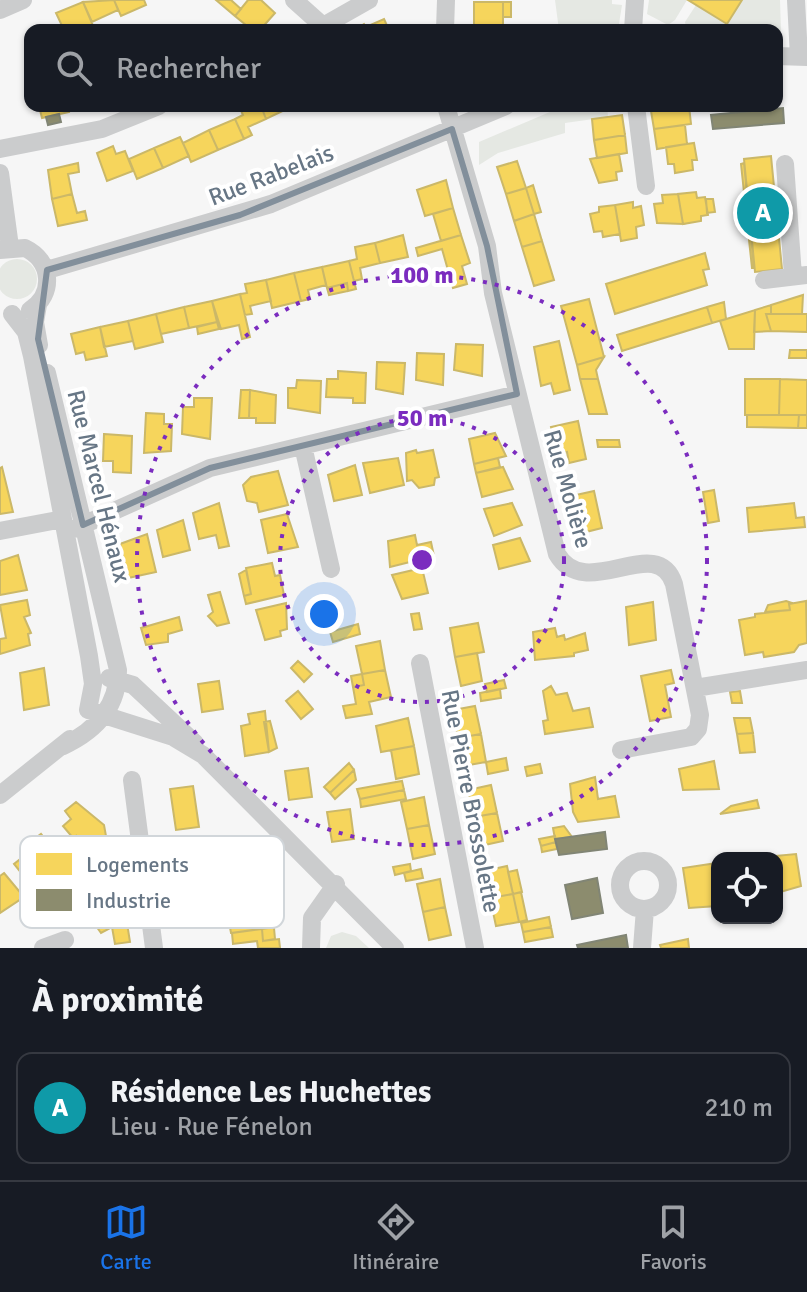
<!DOCTYPE html>
<html lang="fr">
<meta charset="utf-8">
<style>
:root{--surface:#171b24;--page:#20242c;--text:#f1f3f6;--muted:#9ea1a6;--line:#363941;--accent:#1a73e8}
body{margin:0;font-family:Signika,sans-serif;background:var(--page);color:var(--text)}
.controls{position:absolute;right:24px;bottom:24px;display:grid;overflow:hidden;border-radius:16px;box-shadow:0 2px 6px #0004}
.controls button{width:72px;height:72px;display:grid;place-items:center;padding:0;border:0;border-bottom:2px solid var(--line);background:var(--surface);color:var(--text);font:40px sans-serif}
.you{position:absolute;left:324px;top:614px;width:28px;height:28px;margin:-20px;border:6px solid #fff;border-radius:50%;background:#1a73e8;box-shadow:0 0 0 12px #1a73e833}
.badge{display:grid;place-items:center;width:52px;height:52px;border-radius:50%;background:var(--accent);color:#fff;font-size:26px;font-weight:700}
.pin{position:absolute;translate:-50% -50%;border:4px solid #fff;box-shadow:0 2px 8px #0006}
.list{margin:0;padding:0;list-style:none}
h2{display:flex;justify-content:space-between;align-items:center;height:104px;margin:0;padding:0 32px;font-size:34px}
h2 small{font-size:26px;font-weight:400;color:var(--muted)}
.list li{display:grid;grid-template-columns:52px 1fr auto;gap:24px;align-items:center;box-sizing:border-box;height:112px;margin:0 16px 16px;padding:0 16px;border:2px solid var(--line);border-radius:16px}
.list b{display:block;font-size:30px;white-space:nowrap}
.list p{margin:0;font-size:26px;white-space:nowrap;color:var(--muted)}
.list em{font-size:26px;font-style:normal;color:var(--muted)}
.icon{flex:none;width:44px;height:44px;fill:none;stroke:currentColor;stroke-width:2;stroke-linecap:round;stroke-linejoin:round}
.map{position:relative;flex:none;width:807px;height:948px;overflow:hidden}
.search{position:absolute;background:var(--surface);box-shadow:0 2px 6px #0004;left:24px;right:24px;top:24px;height:88px;display:flex;align-items:center;gap:20px;box-sizing:border-box;padding:0 28px;border-radius:16px;color:var(--muted);font-size:30px}
.sheet{height:232px;background:var(--surface)}
nav{display:flex;justify-content:space-around;align-items:center;box-sizing:border-box;height:112px;border-top:2px solid var(--line);background:var(--surface);font-size:22px;color:var(--muted)}
nav a{display:grid;justify-items:center;gap:4px}
nav .on{color:var(--accent)}
.map>svg:first-child{display:block}
</style>
<div class="map">
<svg width="807" height="948" viewBox="0 0 807 948">
<rect width="100%" height="100%" fill="#f6f6f6"/>
<path fill="#e5e8e3" d="M 555,0 L 612,0 L 612,4 L 622,5 L 618,30 L 559,30 Z
M 649,0 L 687,0 L 675,20 L 668,25 L 647,14 Z
M 742,0 L 780,0 L 781,31 L 777,36 L 777,30 L 686,28 L 685,22 L 696,5 L 727,24 Z
M 564,106 L 607,106 L 608,117 L 565,123 L 565,133 L 498,153 L 479,165 L 479,142 Z
M-3 279a20 20 0 1 1 40 0a20 20 0 1 1-40 0Z
M 342,932 L 356,936 L 369,948 L 326,948 L 331,936 Z"/>
<path fill="#f6d55c" stroke="#cbb868" stroke-width="2" d="M 114,0 L 144,0 L 146,5 L 121,16 Z
M 114,0 L 118,10 L 92,22 L 83,2 Z
M 216,0 L 231,0 L 241,9 L 235,16 Z
M 248,0 L 261,0 L 275,13 L 260,30 L 252,30 L 235,16 Z
M 688,0 L 742,0 L 727,24 Z
M 83,2 L 94,28 L 64,30 L 56,13 Z
M 474,2 L 503,2 L 503,30 L 474,30 Z
M 503,2 L 511,2 L 511,17 L 503,17 Z
M 384,19 L 389,30 L 354,30 L 364,24 L 366,27 Z
M 39,106 L 68,106 L 69,112 L 42,118 Z
M 239,106 L 261,106 L 266,119 L 248,127 L 252,135 L 244,139 L 235,119 L 243,115 Z
M 261,106 L 293,106 L 266,119 Z
M 689,106 L 691,124 L 654,129 L 651,111 Z
M 622,115 L 625,135 L 594,140 L 592,119 Z
M 235,119 L 244,139 L 218,150 L 209,130 Z
M 685,125 L 687,144 L 657,149 L 654,129 Z
M 209,130 L 218,150 L 191,162 L 183,143 Z
M 625,135 L 627,153 L 597,158 L 594,140 Z
M 180,137 L 189,156 L 163,168 L 154,148 Z
M 694,143 L 697,160 L 692,160 L 693,170 L 675,173 L 674,164 L 668,164 L 666,147 Z
M 113,146 L 116,154 L 125,151 L 133,171 L 107,181 L 97,153 Z
M 154,148 L 163,168 L 137,179 L 129,159 Z
M 619,154 L 622,171 L 616,172 L 617,180 L 599,183 L 590,159 Z
M 771,156 L 782,269 L 755,272 L 744,159 Z
M 517,161 L 526,188 L 506,194 L 497,167 Z
M 78,163 L 79,172 L 68,174 L 72,194 L 52,199 L 48,170 Z
M 744,163 L 754,268 L 752,268 L 741,164 Z
M 446,180 L 453,208 L 425,216 L 417,190 Z
M 533,185 L 541,212 L 534,214 L 526,188 Z
M 526,188 L 534,214 L 514,221 L 506,194 Z
M 696,192 L 697,198 L 705,197 L 708,215 L 701,216 L 701,221 L 683,224 L 678,194 Z
M 72,194 L 77,213 L 85,211 L 87,220 L 58,226 L 52,199 Z
M 678,194 L 683,224 L 657,223 L 654,204 L 663,203 L 662,195 Z
M 706,199 L 713,199 L 715,212 L 707,213 Z
M 633,202 L 633,208 L 641,206 L 644,225 L 636,227 L 637,238 L 621,241 L 615,205 Z
M 615,205 L 620,234 L 603,237 L 602,231 L 594,232 L 590,214 L 599,212 L 599,207 Z
M 453,208 L 461,235 L 441,241 L 433,214 Z
M 534,214 L 542,241 L 522,247 L 514,221 Z
M 403,235 L 408,257 L 380,263 L 375,243 Z
M 461,235 L 470,263 L 462,266 L 467,284 L 453,288 L 442,249 L 418,256 L 416,248 Z
M 542,241 L 554,280 L 534,286 L 522,247 Z
M 375,243 L 380,263 L 360,268 L 362,279 L 354,281 L 349,261 L 357,259 L 355,247 Z
M 705,253 L 709,269 L 703,270 L 707,285 L 615,314 L 606,284 Z
M 349,261 L 356,289 L 348,291 L 347,283 L 327,288 L 322,267 Z
M 322,267 L 326,285 L 308,290 L 310,299 L 301,301 L 294,273 Z
M 294,273 L 301,301 L 272,308 L 266,280 Z
M 266,280 L 271,301 L 250,306 L 252,314 L 245,315 L 240,294 L 247,293 L 245,284 Z
M 347,283 L 348,291 L 329,295 L 327,288 Z
M 240,294 L 250,337 L 242,339 L 239,325 L 221,329 L 212,301 Z
M 803,295 L 802,314 L 771,314 L 771,305 Z
M 589,299 L 604,357 L 577,365 L 561,306 Z
M 212,301 L 217,322 L 189,328 L 184,307 Z
M 724,302 L 726,319 L 712,323 L 707,307 Z
M 771,305 L 771,314 L 766,314 L 771,331 L 754,332 L 755,310 Z
M 184,307 L 189,328 L 161,334 L 156,314 Z
M 707,307 L 712,323 L 622,351 L 617,335 Z
M 755,310 L 754,349 L 729,349 L 720,321 Z
M 156,314 L 163,342 L 135,349 L 128,321 Z
M 766,314 L 807,314 L 807,332 L 771,331 Z
M 128,321 L 133,341 L 104,347 L 100,327 Z
M 217,322 L 219,329 L 198,334 L 197,327 Z
M 100,327 L 107,356 L 86,360 L 84,352 L 76,354 L 71,334 Z
M 559,341 L 570,390 L 554,394 L 551,383 L 541,386 L 534,347 Z
M 456,344 L 483,345 L 482,376 L 454,370 Z
M 790,350 L 807,350 L 807,358 L 789,358 Z
M 417,353 L 444,354 L 443,385 L 416,380 Z
M 604,357 L 596,370 L 598,379 L 580,379 L 577,365 Z
M 377,362 L 405,363 L 403,394 L 376,389 Z
M 338,371 L 366,373 L 365,403 L 353,403 L 353,398 L 326,397 L 327,379 L 338,379 Z
M 580,379 L 598,379 L 607,414 L 589,414 Z
M 745,379 L 780,379 L 779,415 L 745,415 Z
M 780,379 L 807,380 L 807,415 L 779,415 Z
M 297,380 L 321,381 L 320,413 L 288,408 L 288,388 L 296,388 Z
M 241,390 L 250,390 L 249,418 L 239,418 Z
M 250,390 L 276,395 L 275,423 L 256,423 L 256,418 L 249,418 Z
M 194,398 L 212,398 L 210,439 L 182,434 L 183,407 L 194,407 Z
M 146,413 L 164,414 L 164,424 L 172,424 L 171,451 L 144,453 Z
M 747,415 L 799,415 L 798,428 L 747,427 Z
M 799,415 L 807,415 L 807,428 L 798,428 Z
M 578,421 L 586,459 L 569,463 L 567,452 L 562,453 L 561,447 L 556,448 L 551,427 Z
M 495,433 L 506,456 L 474,464 L 469,439 Z
M 104,434 L 132,436 L 131,473 L 113,472 L 113,461 L 103,461 Z
M 597,440 L 619,440 L 620,447 L 598,447 Z
M 416,450 L 417,453 L 433,450 L 439,477 L 435,478 L 434,485 L 419,488 L 412,480 L 407,481 L 406,453 Z
M 398,458 L 404,485 L 370,493 L 363,463 Z
M 498,458 L 500,467 L 476,473 L 474,464 Z
M 355,465 L 362,495 L 334,501 L 328,475 Z
M 2,467 L 13,512 L 0,514 L 0,468 Z
M 503,467 L 513,489 L 482,497 L 476,473 Z
M 278,471 L 288,505 L 259,512 L 257,503 L 247,501 L 243,485 L 251,477 Z
M 714,490 L 719,521 L 708,523 L 703,492 Z
M 594,491 L 602,528 L 586,532 L 583,522 L 572,519 L 567,497 Z
M 219,503 L 229,546 L 219,548 L 216,535 L 199,539 L 193,513 Z
M 512,503 L 522,525 L 494,536 L 484,509 Z
M 794,503 L 796,518 L 804,517 L 805,527 L 749,532 L 747,508 Z
M 287,514 L 298,547 L 268,553 L 261,520 Z
M 183,520 L 190,550 L 163,557 L 157,530 Z
M 147,534 L 156,572 L 128,578 L 120,544 Z
M 415,535 L 417,545 L 431,542 L 434,556 L 390,567 L 388,541 Z
M 520,538 L 530,561 L 499,569 L 493,545 Z
M 18,555 L 27,590 L 0,595 L 0,561 Z
M 272,563 L 275,576 L 280,575 L 284,595 L 246,604 L 244,596 L 251,594 L 246,568 Z
M 422,568 L 428,593 L 402,599 L 392,575 Z
M 246,570 L 251,594 L 244,596 L 239,574 Z
M 220,592 L 229,623 L 217,626 L 208,616 L 213,612 L 208,595 Z
M 27,600 L 30,615 L 24,617 L 31,633 L 28,634 L 30,645 L 0,654 L 0,639 L 6,638 L 0,605 Z
M 786,601 L 792,603 L 789,604 L 790,610 L 765,612 L 768,605 Z
M 806,601 L 807,643 L 799,645 L 794,652 L 764,657 L 763,652 L 745,655 L 739,620 L 755,617 L 755,614 L 790,610 L 789,604 Z
M 653,602 L 656,640 L 629,645 L 626,607 Z
M 286,603 L 287,629 L 280,631 L 281,636 L 265,640 L 256,610 Z
M 419,613 L 422,629 L 414,630 L 411,614 Z
M 179,617 L 182,630 L 168,634 L 168,642 L 146,645 L 141,628 Z
M 478,623 L 484,652 L 455,657 L 450,628 Z
M 358,624 L 360,634 L 333,642 L 330,632 Z
M 555,628 L 557,637 L 564,635 L 565,640 L 585,633 L 588,650 L 574,653 L 574,656 L 535,660 L 533,632 Z
M 380,641 L 385,670 L 362,674 L 356,646 Z
M 477,653 L 482,681 L 461,686 L 455,657 Z
M 298,661 L 312,674 L 304,682 L 291,668 Z
M 44,668 L 49,705 L 24,710 L 20,673 Z
M 385,670 L 391,697 L 369,702 L 372,714 L 346,718 L 343,706 L 356,704 L 353,687 L 364,685 L 362,674 Z
M 671,670 L 674,683 L 665,685 L 671,717 L 650,721 L 641,676 Z
M 362,674 L 364,685 L 353,687 L 351,676 Z
M 504,680 L 506,688 L 487,692 L 485,684 Z
M 219,681 L 223,709 L 202,712 L 198,684 Z
M 551,686 L 556,695 L 567,693 L 573,711 L 589,708 L 593,727 L 545,734 L 543,721 L 548,720 L 543,691 Z
M 500,689 L 501,698 L 481,701 L 480,693 Z
M 298,691 L 313,709 L 301,719 L 286,701 Z
M 740,691 L 742,703 L 732,703 L 730,692 Z
M 475,706 L 481,734 L 458,738 L 453,710 Z
M 265,711 L 269,752 L 245,756 L 241,726 L 250,724 L 248,714 Z
M 408,718 L 414,746 L 381,752 L 376,726 Z
M 734,718 L 750,718 L 753,733 L 737,734 Z
M 270,721 L 277,748 L 269,752 L 264,722 Z
M 753,733 L 755,752 L 740,753 L 737,734 Z
M 481,734 L 486,762 L 463,766 L 458,738 Z
M 414,746 L 419,774 L 396,779 L 391,750 Z
M 506,758 L 508,770 L 488,774 L 486,762 Z
M 714,761 L 719,789 L 683,790 L 679,769 Z
M 349,763 L 354,770 L 330,793 L 324,787 Z
M 540,764 L 542,773 L 527,776 L 525,767 Z
M 308,768 L 312,797 L 289,800 L 285,771 Z
M 354,770 L 356,780 L 335,799 L 330,793 Z
M 595,777 L 598,799 L 615,796 L 619,817 L 578,822 L 573,812 L 570,784 Z
M 402,781 L 404,790 L 360,799 L 357,789 Z
M 491,785 L 497,813 L 474,817 L 468,790 Z
M 193,786 L 199,827 L 176,830 L 170,789 Z
M 404,790 L 406,799 L 361,807 L 360,799 Z
M 424,797 L 429,825 L 407,829 L 401,802 Z
M 757,800 L 759,808 L 720,814 L 731,806 Z
M 76,802 L 104,825 L 106,836 L 103,837 L 104,843 L 100,844 L 108,854 L 94,865 L 79,849 L 76,836 L 73,838 L 63,826 L 71,819 L 65,811 Z
M 350,809 L 354,839 L 332,842 L 327,812 Z
M 497,813 L 503,841 L 480,846 L 474,817 Z
M 429,825 L 435,854 L 413,859 L 407,829 Z
M 564,826 L 572,837 L 555,839 L 553,828 Z
M 41,834 L 63,861 L 31,885 L 14,864 L 33,849 L 29,843 Z
M 555,836 L 556,842 L 541,846 L 539,839 Z
M 556,842 L 557,849 L 542,852 L 541,846 Z
M 796,854 L 801,886 L 777,893 L 777,858 L 753,858 Z
M 717,863 L 717,906 L 689,908 L 683,868 Z
M 410,864 L 411,871 L 395,875 L 393,867 Z
M 507,866 L 513,894 L 490,898 L 484,871 Z
M 421,869 L 423,878 L 406,881 L 404,873 Z
M 517,870 L 522,892 L 513,894 L 508,872 Z
M 4,873 L 24,897 L 0,913 L 0,876 Z
M 440,879 L 445,907 L 423,912 L 417,884 Z
M 270,886 L 275,916 L 266,917 L 268,928 L 231,933 L 229,922 L 253,919 L 249,889 Z
M 521,892 L 527,920 L 519,922 L 513,894 Z
M 113,894 L 114,903 L 124,904 L 130,942 L 115,944 L 112,927 L 101,933 L 87,913 L 100,904 L 99,896 Z
M 513,894 L 519,922 L 496,926 L 490,898 Z
M 445,907 L 451,935 L 429,940 L 423,912 Z
M 549,917 L 551,927 L 523,932 L 521,923 Z
M 551,927 L 553,937 L 525,942 L 523,932 Z
M 268,928 L 274,928 L 275,939 L 263,941 L 262,929 Z
M 262,929 L 263,941 L 279,939 L 280,948 L 258,948 L 257,941 L 233,944 L 232,933 Z
M 688,939 L 689,948 L 661,948 L 660,945 Z"/>
<path fill="#8c8c6e" stroke="#818575" stroke-width="2" d="M 783,108 L 784,123 L 713,129 L 711,115 Z
M 59,114 L 61,122 L 48,125 L 46,117 Z
M 605,832 L 607,849 L 559,855 L 555,839 Z
M 597,878 L 603,913 L 572,919 L 565,885 Z
M 626,935 L 628,948 L 578,948 L 577,945 Z"/>
<g fill="none" stroke-linecap="round" stroke-linejoin="round">
<path stroke="#cbcccd" stroke-width="18" d="M 294,0 L 323,26
M 796,0 L 799,57
M 0,10 L 23,0
M 316,30 L 369,0
M 445,30 L 446,0
M 633,30 L 635,0
M 777,56 L 807,57
M 446,106 L 487,246 L 493,293 L 557,554 C 586,604 657,531 674,584 L 700,715 L 698,729 L 691,737 L 621,750
M 636,106 L 646,186
M 0,149 L 102,129 L 159,106
M 785,164 L 793,276
M 0,173 L 10,247
M 0,250 L 25,248 C 52,261 55,294 30,310
M 47,270 L 271,204 L 506,106
M 764,280 L 807,275
M 38,305 L 35,322 L 39,345
M 12,314 L 26,332 L 32,356 L 89,656 L 93,684 L 88,710 L 173,737 L 203,755 L 395,948
M 47,373 L 118,670 C 118,707 95,731 63,746
M 303,446 L 331,569
M 74,529 L 210,468 L 517,394
M 0,531 L 63,519
M 420,663 L 475,948
M 109,678 L 133,685 L 195,743
M 695,688 L 807,670
M 132,780 L 154,948
M 0,795 L 70,739
M620 885a24 24 0 1 1 48 0a24 24 0 1 1-48 0Z
M 43,948 L 65,940
M 311,948 L 312,918 L 336,884
M 642,948 L 645,909"/>
</g>
<path fill="none" stroke="#828f9b" stroke-width="6" stroke-linejoin="round" d="M 452,129 L 487,246 L 517,394 L 210,468 L 83,525 L 38,339 L 47,270 L 240,215 Z"/>
<g fill="none" stroke="#7b2cbf" stroke-width="4" stroke-dasharray="4 8">
<circle cx="422" cy="560" r="142"/>
<circle cx="422" cy="560" r="285"/>
</g>
<g text-anchor="middle" dominant-baseline="central" stroke-width="8" stroke-linejoin="round" paint-order="stroke">
<g font-size="24" fill="#677685" stroke="#fff">
<text transform="translate(271 175) rotate(-21)">Rue Rabelais</text>
<text transform="translate(99 486) rotate(76)">Rue Marcel Hénaux</text>
<text transform="translate(568 489) rotate(74)">Rue Molière</text>
<text transform="translate(471 801) rotate(79)">Rue Pierre Brossolette</text>
</g>
</g>
<rect x="20" y="836" width="264" height="92" rx="12" fill="#fff" stroke="#d1d6da" stroke-width="2"/>
<rect x="36" y="853" width="36" height="22" fill="#f6d55c"/>
<rect x="36" y="889" width="36" height="22" fill="#8c8c6e"/>
<g font-size="22" fill="#677685">
<text x="86" y="872">Logements</text>
<text x="86" y="908">Industrie</text>
</g>
<circle cx="422" cy="560" r="12" fill="#7b2cbf" stroke="#fff" stroke-width="4"/>
<g font-size="24" text-anchor="middle" font-weight="bold" fill="#7b2cbf" stroke="#fff" stroke-width="8" stroke-linejoin="round" paint-order="stroke">
<text x="422" y="283">100 m</text>
<text x="422" y="426">50 m</text>
</g>
</svg>
<div class="controls">
<button><svg class="icon" aria-label="locate" viewBox="0 0 24 24"><circle cx="12" cy="12" r="6"/><path d="M12 2v4M12 18v4M2 12h4M18 12h4"/></svg></button>
</div>
<div class="you"></div>
<div class="pin badge" style="left:763px;top:213px;background:#0f9aa8">A</div>
<div class="search"><svg class="icon" aria-label="search" viewBox="0 0 24 24"><circle cx="10" cy="10" r="6"/><path d="M15 15l6 6"/></svg>Rechercher</div>
</div>
<section class="sheet">
<h2>À proximité<small></small></h2>
<ul class="list">
<li><span class="badge" style="background:#0f9aa8">A</span><div><b>Résidence Les Huchettes</b><p>Lieu · Rue Fénelon</p></div><em>210 m</em></li>
</ul>
</section>
<nav>
<a class="on"><svg class="icon" aria-label="map" viewBox="0 0 24 24"><path d="M3 6l6-2 6 2 6-2v14l-6 2-6-2-6 2zM9 4v14M15 6v14"/></svg>Carte</a>
<a><svg class="icon" aria-label="directions" viewBox="0 0 24 24"><path d="M12 3l9 9-9 9-9-9zM9 14v-3h6M13 9l2 2-2 2"/></svg>Itinéraire</a>
<a><svg class="icon" aria-label="saved" viewBox="0 0 24 24"><path d="M7 4h10v16l-5-4-5 4z"/></svg>Favoris</a>
</nav>
